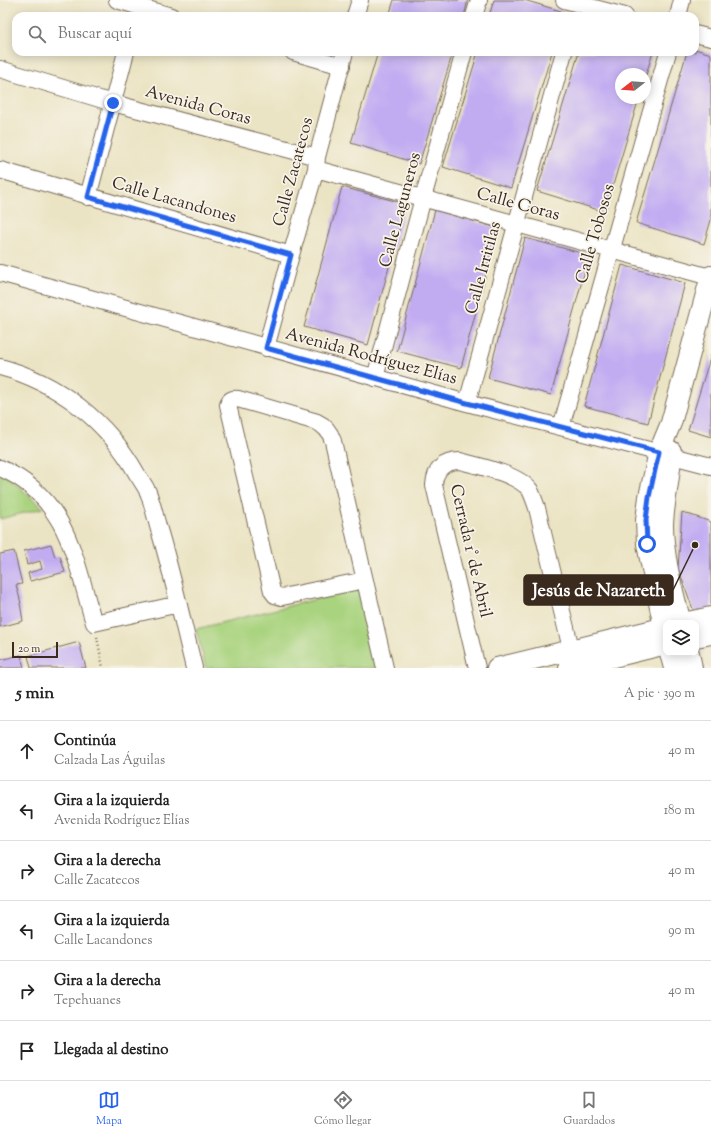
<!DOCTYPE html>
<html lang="es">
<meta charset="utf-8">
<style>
:root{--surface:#fff;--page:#f2f2f2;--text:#222;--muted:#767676;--line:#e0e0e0;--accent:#2563eb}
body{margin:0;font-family:"Sorts Mill Goudy",serif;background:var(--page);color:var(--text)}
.controls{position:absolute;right:12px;bottom:12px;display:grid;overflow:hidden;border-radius:8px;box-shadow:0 2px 10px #0003}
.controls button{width:36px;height:36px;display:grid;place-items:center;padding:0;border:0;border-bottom:1px solid var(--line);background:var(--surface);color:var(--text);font:20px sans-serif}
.compass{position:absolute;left:615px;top:68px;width:36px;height:36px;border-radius:50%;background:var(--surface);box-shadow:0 2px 10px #0003;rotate:253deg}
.scale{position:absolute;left:12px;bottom:10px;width:46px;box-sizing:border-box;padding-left:4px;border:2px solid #3b2a1e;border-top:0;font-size:11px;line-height:14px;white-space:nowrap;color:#3b2a1e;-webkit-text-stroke:3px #f7f3e8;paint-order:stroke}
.stop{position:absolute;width:12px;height:12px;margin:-9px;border:3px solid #2563eb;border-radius:50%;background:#fff}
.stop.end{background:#2563eb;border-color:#fff;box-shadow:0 1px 4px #0008}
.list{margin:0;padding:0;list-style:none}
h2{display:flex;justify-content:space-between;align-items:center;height:52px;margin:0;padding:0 16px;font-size:17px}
h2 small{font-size:13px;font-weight:400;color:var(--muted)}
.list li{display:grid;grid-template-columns:26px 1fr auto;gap:12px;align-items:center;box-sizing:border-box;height:60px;padding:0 16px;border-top:1px solid var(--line)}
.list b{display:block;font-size:15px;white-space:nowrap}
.list p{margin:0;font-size:13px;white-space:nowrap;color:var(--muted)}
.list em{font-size:13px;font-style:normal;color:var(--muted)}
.icon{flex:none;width:22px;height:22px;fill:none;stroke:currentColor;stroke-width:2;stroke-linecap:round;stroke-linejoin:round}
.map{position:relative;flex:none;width:711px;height:668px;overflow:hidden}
.search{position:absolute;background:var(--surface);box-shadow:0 2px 10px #0003;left:12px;right:12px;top:12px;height:44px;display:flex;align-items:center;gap:10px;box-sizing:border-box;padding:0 14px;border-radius:12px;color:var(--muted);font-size:15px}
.sheet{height:412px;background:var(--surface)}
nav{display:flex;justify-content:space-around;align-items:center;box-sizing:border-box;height:56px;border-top:1px solid var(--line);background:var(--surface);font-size:11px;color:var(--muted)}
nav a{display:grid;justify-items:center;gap:2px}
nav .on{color:var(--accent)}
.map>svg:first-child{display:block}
</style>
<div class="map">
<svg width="711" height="668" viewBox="0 0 711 668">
<rect width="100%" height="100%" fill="#f7f3e8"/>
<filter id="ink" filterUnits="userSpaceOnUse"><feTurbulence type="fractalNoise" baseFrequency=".025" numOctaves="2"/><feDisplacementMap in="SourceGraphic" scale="8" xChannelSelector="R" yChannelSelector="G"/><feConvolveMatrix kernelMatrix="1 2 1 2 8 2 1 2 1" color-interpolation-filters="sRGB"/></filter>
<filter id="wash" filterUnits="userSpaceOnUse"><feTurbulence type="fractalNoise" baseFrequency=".012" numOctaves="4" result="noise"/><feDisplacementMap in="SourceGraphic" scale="16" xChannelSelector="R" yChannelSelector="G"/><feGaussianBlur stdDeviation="0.9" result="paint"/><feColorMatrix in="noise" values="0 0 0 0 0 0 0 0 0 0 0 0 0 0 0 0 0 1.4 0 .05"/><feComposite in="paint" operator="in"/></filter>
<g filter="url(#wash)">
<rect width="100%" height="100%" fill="#ebe4c4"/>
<path fill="#a9d37e" stroke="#727e4e" d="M 0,470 L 43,508 L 0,519 Z
M 361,588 L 381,668 L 206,668 L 196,629 Z"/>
<g id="blocks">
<path fill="#c1acf2" d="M 394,0 L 468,0 L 464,16 L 389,16 Z
M 494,0 L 524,0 L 564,12 L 563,16 L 489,16 Z
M 695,49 L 711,54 L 711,220 L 704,244 L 636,223 L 687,52 L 695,52 Z
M 378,52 L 453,52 L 419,164 L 351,143 Z
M 478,52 L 552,52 L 511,188 L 443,167 Z
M 579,52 L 653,52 L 645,78 L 645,74 L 621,74 L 621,98 L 639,98 L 605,212 L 537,191 Z
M 342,187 L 406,204 L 368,345 L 304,327 Z
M 435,210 L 498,228 L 461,368 L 397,351 Z
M 525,238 L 589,255 L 551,395 L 488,378 Z
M 622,265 L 685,283 L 648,423 L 584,406 Z
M 711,355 L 711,437 L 688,430 Z
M 682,512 L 711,522 L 711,608 L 694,612 L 678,568 Z
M 51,544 L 55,557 L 60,556 L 65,572 L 30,581 L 28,573 L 42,569 L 40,561 L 27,565 L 24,551 Z
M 14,551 L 22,584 L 16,585 L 21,603 L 20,603 L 23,621 L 0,627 L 0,554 Z
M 79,642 L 86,668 L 31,668 L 28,656 Z
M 21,655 L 24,668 L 0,668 L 0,660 Z"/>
</g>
</g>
<g filter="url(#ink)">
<use href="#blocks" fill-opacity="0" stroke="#796b58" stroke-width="1"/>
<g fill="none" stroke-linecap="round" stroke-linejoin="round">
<defs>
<path id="minor" d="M 117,0 L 171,16
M 564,0 L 625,16
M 355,16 L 360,0
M 474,16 L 479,0
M 678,16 L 682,0
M 695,34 L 711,38
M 293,52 L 342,66
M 0,69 L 113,103 L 317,157
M 316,169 L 710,277
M 0,170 L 291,255
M 88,197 L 126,52
M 0,273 L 467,403 L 711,466
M 266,348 L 291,255 L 316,169 L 317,157 L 345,52
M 0,367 C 58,382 108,422 137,474 C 141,480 145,486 148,492 C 153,505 156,520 160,533 C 173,577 183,623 194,668
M 375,378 L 423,198 L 464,52
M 467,403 L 564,52
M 561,427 L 668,52
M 0,468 C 68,497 75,560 94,623 L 179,604
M 365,580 L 282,597 L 275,595 L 272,591 L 228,405 C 229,400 232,398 238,399 L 317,422 C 326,426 330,432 333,441 L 385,668
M 477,668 L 434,485 C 435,469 444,461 460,461 C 479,466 518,474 530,490 C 533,496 535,502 537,508 L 574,661"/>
<path id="tertiary" d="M 671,451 C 671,476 664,500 663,524 C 663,558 673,591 681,623
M 683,623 L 711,617
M 666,637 L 647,544 L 646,520 L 649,497 L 659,452 L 671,423 L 711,276
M 696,637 L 711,634
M 670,653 L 674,668
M 689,653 L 692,668
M 497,668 L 666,627
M 569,668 L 666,644"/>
</defs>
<use href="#minor" stroke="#796b58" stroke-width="18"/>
<use href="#tertiary" stroke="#796b58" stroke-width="22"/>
<path stroke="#796b58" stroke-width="2.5" stroke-dasharray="1 3" stroke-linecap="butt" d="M 97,637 L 103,668"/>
<use href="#minor" stroke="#fff" stroke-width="16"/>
<use href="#tertiary" stroke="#fff" stroke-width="20"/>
</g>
</g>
<g fill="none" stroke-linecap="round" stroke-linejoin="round" filter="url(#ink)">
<path stroke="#2563eb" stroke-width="5" d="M 113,103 L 88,197 L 291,255 L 266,348 L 467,403 L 659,452 L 649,497 L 646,520 L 647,544"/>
</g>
<g text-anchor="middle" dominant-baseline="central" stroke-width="3.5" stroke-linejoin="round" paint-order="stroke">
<g font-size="17" fill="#3b2a1e" stroke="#f7f3e8">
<text transform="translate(198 106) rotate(15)">Avenida Coras</text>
<text transform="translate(294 172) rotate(-75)">Calle Zacatecos</text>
<text transform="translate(174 201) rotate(16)">Calle Lacandones</text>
<text transform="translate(518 205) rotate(15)">Calle Coras</text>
<text transform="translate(401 210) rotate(-75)">Calle Laguneros</text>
<text transform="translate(596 234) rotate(-74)">Calle Tobosos</text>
<text transform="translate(484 268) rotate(-75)">Calle Irritilas</text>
<text transform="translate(371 357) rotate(15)">Avenida Rodríguez Elías</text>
<text transform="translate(470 551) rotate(77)">Cerrada 1° de Abril</text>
</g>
</g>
<path fill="none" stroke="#3b2a1e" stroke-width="1.5" d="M695 545L673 590"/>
<circle fill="#3b2a1e" stroke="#f7f3e8" stroke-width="1.5" cx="695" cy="545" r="4"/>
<rect fill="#3b2a1e" stroke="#3b2a1e" stroke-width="1.5" x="524" y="575" width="149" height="30" rx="4"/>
<g font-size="18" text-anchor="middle" font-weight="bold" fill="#fff">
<text x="599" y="596">Jesús de Nazareth</text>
</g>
</svg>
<div class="controls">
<button><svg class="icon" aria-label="layers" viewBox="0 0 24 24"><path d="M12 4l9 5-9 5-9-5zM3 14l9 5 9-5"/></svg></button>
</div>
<svg class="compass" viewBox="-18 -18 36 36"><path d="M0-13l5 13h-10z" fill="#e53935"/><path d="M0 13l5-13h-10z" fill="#767676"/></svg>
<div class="scale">20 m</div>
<div class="stop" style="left:647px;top:544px"></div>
<div class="stop end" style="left:113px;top:103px"></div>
<div class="search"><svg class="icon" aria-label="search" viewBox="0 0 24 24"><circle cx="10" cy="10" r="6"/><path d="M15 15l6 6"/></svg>Buscar aquí</div>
</div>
<section class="sheet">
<h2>5 min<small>A pie · 390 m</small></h2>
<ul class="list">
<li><svg class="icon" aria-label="ahead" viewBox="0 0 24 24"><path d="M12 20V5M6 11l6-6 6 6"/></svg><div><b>Continúa</b><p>Calzada Las Águilas</p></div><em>40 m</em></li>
<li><svg class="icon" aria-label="left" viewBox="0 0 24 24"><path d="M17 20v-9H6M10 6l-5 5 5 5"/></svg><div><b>Gira a la izquierda</b><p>Avenida Rodríguez Elías</p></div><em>180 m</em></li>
<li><svg class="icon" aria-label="right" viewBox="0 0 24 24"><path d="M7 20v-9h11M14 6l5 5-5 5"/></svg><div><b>Gira a la derecha</b><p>Calle Zacatecos</p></div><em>40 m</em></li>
<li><svg class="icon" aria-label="left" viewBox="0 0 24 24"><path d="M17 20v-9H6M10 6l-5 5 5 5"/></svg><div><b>Gira a la izquierda</b><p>Calle Lacandones</p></div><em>90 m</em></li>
<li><svg class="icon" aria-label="right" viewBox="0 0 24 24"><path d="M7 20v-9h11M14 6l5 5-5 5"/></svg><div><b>Gira a la derecha</b><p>Tepehuanes</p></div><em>40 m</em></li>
<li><svg class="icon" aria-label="arrive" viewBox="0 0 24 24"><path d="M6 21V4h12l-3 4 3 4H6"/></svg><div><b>Llegada al destino</b></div></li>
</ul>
</section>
<nav>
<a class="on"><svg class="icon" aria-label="map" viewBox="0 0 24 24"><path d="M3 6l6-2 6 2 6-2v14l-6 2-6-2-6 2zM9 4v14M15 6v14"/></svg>Mapa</a>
<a><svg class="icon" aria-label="directions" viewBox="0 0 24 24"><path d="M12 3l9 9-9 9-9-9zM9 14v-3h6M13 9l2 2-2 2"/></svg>Cómo llegar</a>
<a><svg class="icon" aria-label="saved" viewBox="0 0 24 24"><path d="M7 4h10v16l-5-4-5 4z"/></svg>Guardados</a>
</nav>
